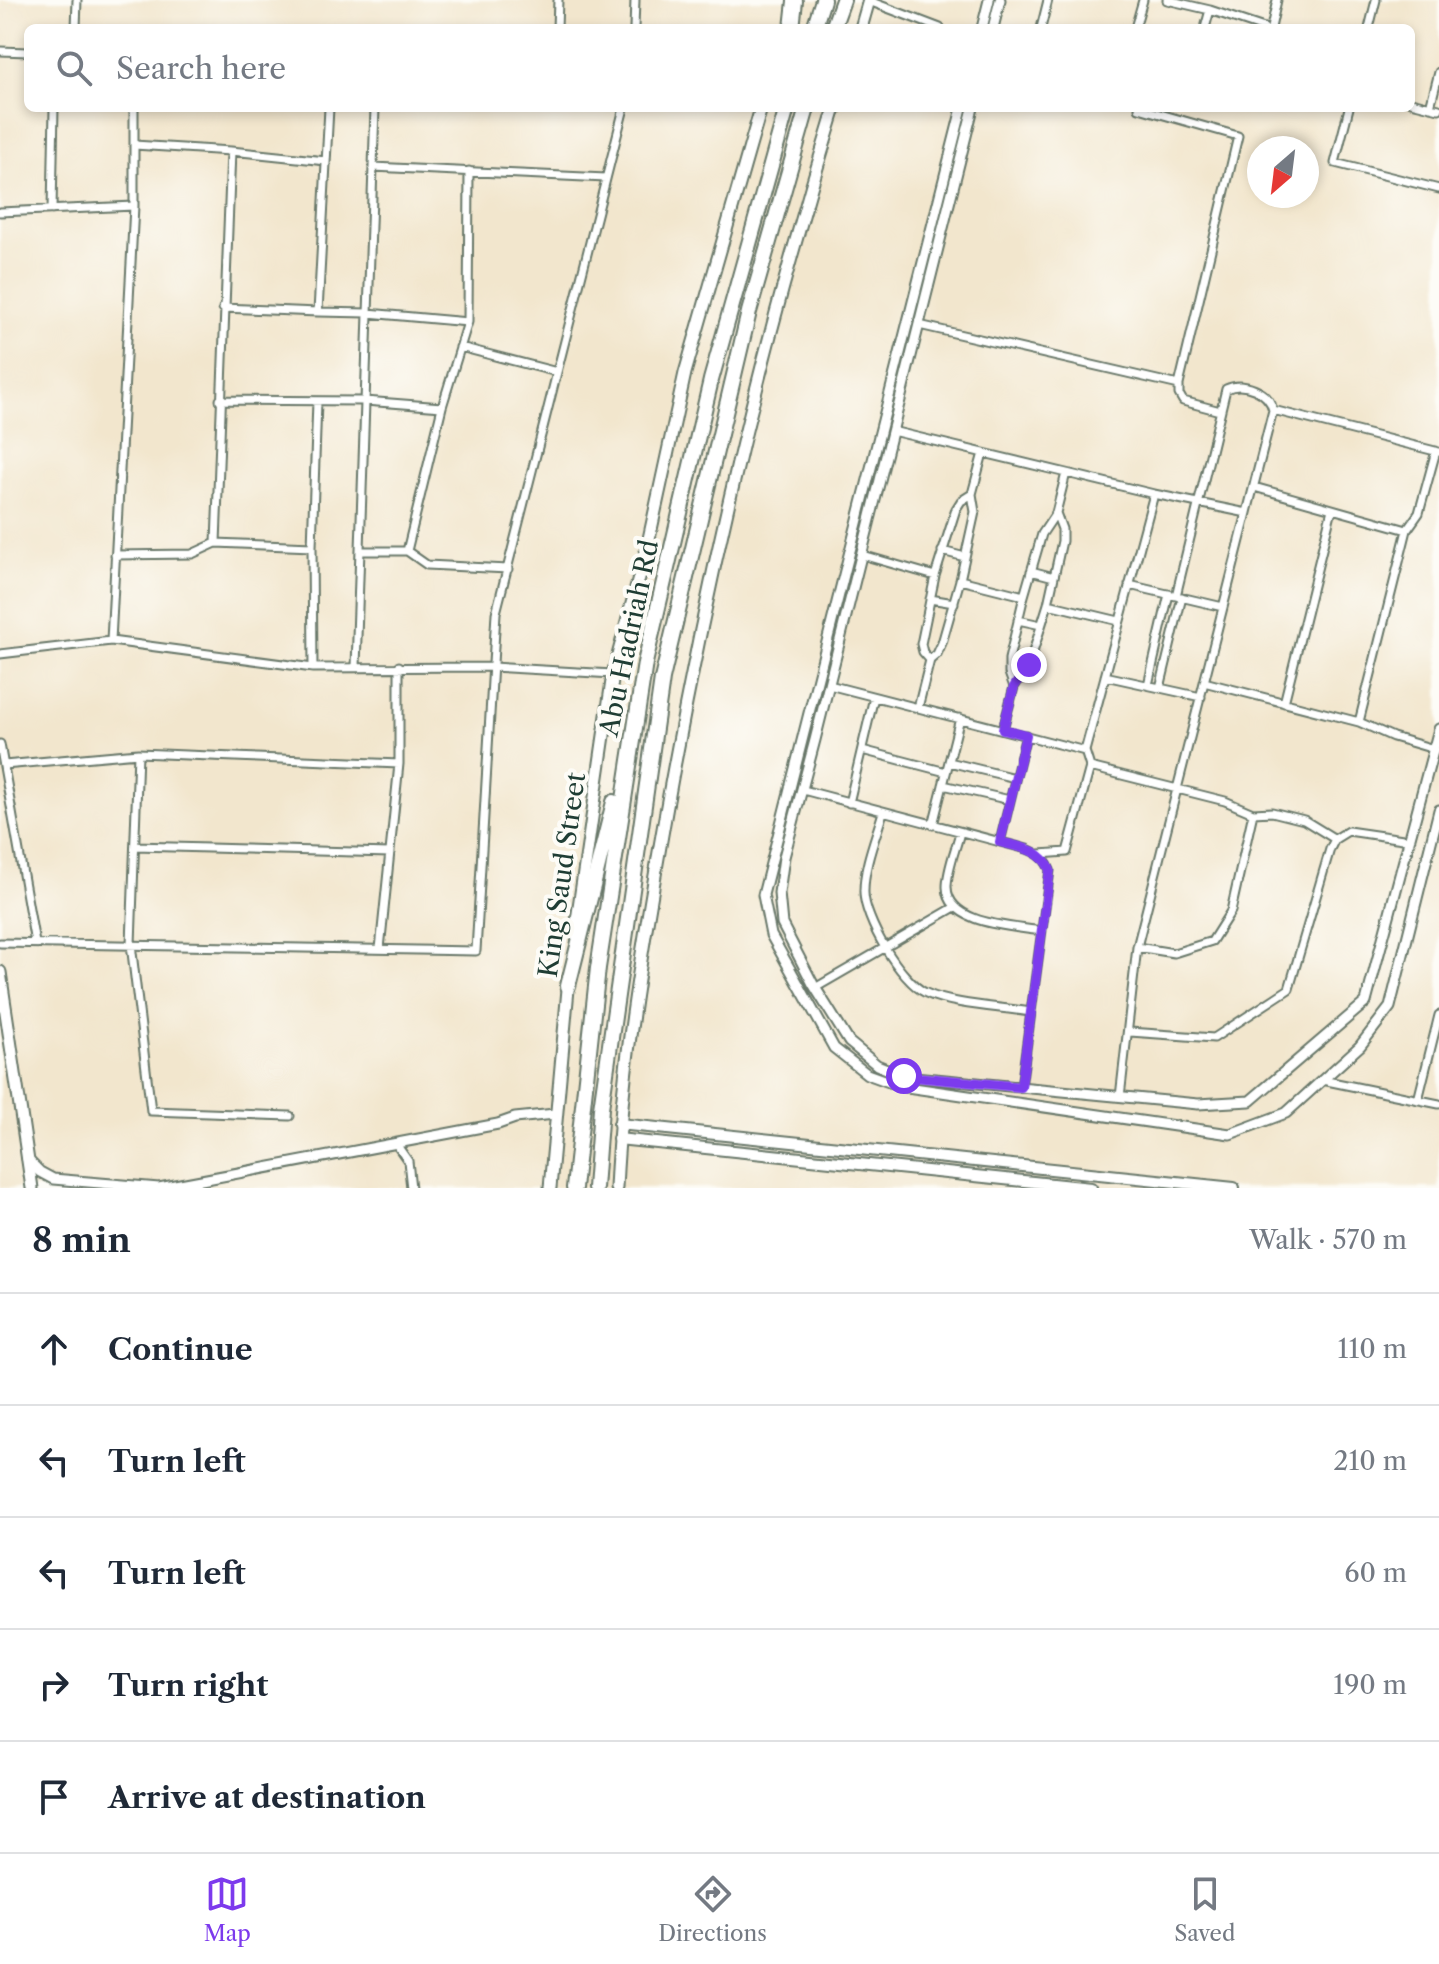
<!DOCTYPE html>
<meta charset="utf-8">
<style>
:root{--surface:#fff;--page:#f6f6f7;--text:#1f2937;--muted:#747a83;--line:#e0e1e3;--accent:#7c3aed}
body{margin:0;font-family:"Libre Caslon Text",serif;background:var(--page);color:var(--text)}
.compass{position:absolute;left:1247px;top:136px;width:72px;height:72px;border-radius:50%;background:var(--surface);box-shadow:0 4px 12px #0003;rotate:208deg}
.stop{position:absolute;width:24px;height:24px;margin:-18px;border:6px solid #7c3aed;border-radius:50%;background:#fff}
.stop.end{background:#7c3aed;border-color:#fff;box-shadow:0 2px 8px #0008}
.list{margin:0;padding:0;list-style:none}
h2{display:flex;justify-content:space-between;align-items:center;height:104px;margin:0;padding:0 32px;font-size:34px}
h2 small{font-size:26px;font-weight:400;color:var(--muted)}
.list li{display:grid;grid-template-columns:52px 1fr auto;gap:24px;align-items:center;box-sizing:border-box;height:112px;padding:0 32px;border-top:2px solid var(--line)}
.list b{display:block;font-size:30px;white-space:nowrap}
.list em{font-size:26px;font-style:normal;color:var(--muted)}
.icon{flex:none;width:44px;height:44px;fill:none;stroke:currentColor;stroke-width:2;stroke-linecap:round;stroke-linejoin:round}
.map{position:relative;flex:none;width:1439px;height:1188px;overflow:hidden}
.search{position:absolute;background:var(--surface);box-shadow:0 4px 12px #0003;left:24px;right:24px;top:24px;height:88px;display:flex;align-items:center;gap:20px;box-sizing:border-box;padding:0 28px;border-radius:12px;color:var(--muted);font-size:30px}
.sheet{height:664px;background:var(--surface)}
nav{display:flex;justify-content:space-around;align-items:center;box-sizing:border-box;height:112px;border-top:2px solid var(--line);background:var(--surface);font-size:22px;color:var(--muted)}
nav a{display:grid;justify-items:center;gap:4px}
nav .on{color:var(--accent)}
.map>svg:first-child{display:block}
</style>
<div class="map">
<svg width="1439" height="1188" viewBox="0 0 1439 1188">
<rect width="100%" height="100%" fill="#fdfcf7"/>
<filter id="ink" filterUnits="userSpaceOnUse"><feTurbulence type="fractalNoise" baseFrequency=".0125" numOctaves="2"/><feDisplacementMap in="SourceGraphic" scale="16" xChannelSelector="R" yChannelSelector="G"/><feConvolveMatrix kernelMatrix="1 2 1 2 8 2 1 2 1" color-interpolation-filters="sRGB"/></filter>
<filter id="wash" filterUnits="userSpaceOnUse"><feTurbulence type="fractalNoise" baseFrequency=".006" numOctaves="4" result="noise"/><feDisplacementMap in="SourceGraphic" scale="32" xChannelSelector="R" yChannelSelector="G"/><feGaussianBlur stdDeviation="1.8" result="paint"/><feColorMatrix in="noise" values="0 0 0 0 0 0 0 0 0 0 0 0 0 0 0 0 0 1.4 0 .05"/><feComposite in="paint" operator="in"/></filter>
<g filter="url(#wash)">
<rect width="100%" height="100%" fill="#f2e6cd"/>
</g>
<g filter="url(#ink)">
<g fill="none" stroke-linecap="round" stroke-linejoin="round">
<defs>
<path id="minor" d="M 1167,0 L 1210,10 L 1264,28
M 869,1 L 940,28
M 76,28 L 77,0
M 557,28 L 558,0
M 634,28 L 635,0
M 1041,28 L 1048,0
M 1135,28 L 1143,0
M 1205,28 L 1210,10
M 1271,28 L 1277,0
M 1369,28 L 1376,0
M 0,51 L 28,52
M 1411,102 L 1439,109
M 1430,107 L 1439,72
M 134,108 L 134,206 L 111,641 L 313,668 L 492,667 L 613,674
M 329,108 L 318,312 L 368,313 L 468,322
M 1349,108 L 1335,163 L 1439,189
M 134,145 L 231,151
M 373,167 L 606,178
M 52,210 L 54,108
M 0,212 L 134,206
M 223,308 L 318,312
M 919,325 L 1179,385 L 1238,136 L 1139,108
M 460,347 L 557,372
M 1179,385 L 1179,394 L 1183,401 L 1220,411
M 220,400 L 365,401 L 442,407
M 1154,494 L 1247,513
M 1407,530 L 1419,513 L 1436,451
M 312,547 L 317,401
M 360,551 L 407,551 L 442,407 L 468,322 L 469,171
M 407,551 L 427,565 L 508,569
M 942,551 L 965,557
M 115,555 L 192,554 L 216,543
M 862,555 L 935,576
M 1031,571 L 1054,577
M 960,580 L 1024,596
M 1129,585 L 1223,607
M 1176,596 L 1226,389 C 1243,381 1269,391 1273,410
M 930,599 L 954,603
M 1048,604 L 1119,621
M 1018,620 L 1041,625
M 0,654 L 111,641
M 930,660 L 937,654 L 942,643 L 960,580 L 975,512 L 972,494
M 356,667 L 375,108
M 313,668 L 312,547 L 216,543 L 231,151 L 326,161
M 1105,676 L 1201,697
M 1204,682 L 1359,722 L 1407,530 L 1254,487
M 829,685 L 1085,751 L 1154,494 L 892,431
M 1148,685 L 1169,594
M 1014,687 L 1029,665 L 1048,604 L 1062,541 L 1062,529 L 1056,513
M 1160,688 L 1182,597
M 1284,703 L 1332,509
M 918,708 L 930,660 L 923,652 L 921,644 L 935,576 L 956,509 L 961,501 L 972,494 L 983,453
M 1359,722 L 1393,737 L 1434,749
M 1003,729 L 1014,687 L 1009,673 L 1009,659 L 1024,596 L 1042,534 L 1056,513 L 1066,473
M 0,744 L 35,943
M 862,750 L 946,772
M 138,753 L 131,944 L 151,1111 L 290,1116
M 949,762 L 1015,778
M 4,765 L 138,753 L 399,764
M 1090,767 L 1225,801 L 1253,813 L 1272,812 L 1304,820 L 1335,839
M 943,785 L 1010,800
M 803,790 L 1027,849 C 1039,854 1045,858 1050,870 L 1021,1087
M 849,803 L 874,697
M 883,812 C 876,837 864,865 864,891 C 863,918 901,982 926,993 C 952,1005 1001,1007 1030,1012
M 933,825 L 960,718
M 960,832 C 956,849 947,869 947,887 C 948,925 1013,926 1041,931
M 1000,842 L 1026,735
M 135,846 L 390,853
M 1040,854 L 1067,852 L 1090,767 L 1085,751
M 0,943 L 476,951 L 496,613 L 624,108
M 1137,947 L 1174,953 L 1212,941 L 1231,911 L 1253,813
M 380,949 L 399,764 L 399,666
M 815,988 L 955,907
M 1130,1032 L 1214,1038 L 1289,989 L 1330,849 L 1335,839 L 1348,831 L 1410,840
M 1322,1080 L 1439,1104
M 1120,1097 L 1137,947 L 1273,410 L 1439,452
M 1418,1100 L 1439,1015
M 396,1144 L 408,1161 L 411,1188"/>
<path id="tertiary" d="M 982,28 L 989,0
M 993,28 L 1000,0
M 962,108 L 763,895 L 771,935 L 834,1048 L 867,1074 L 900,1086 L 1230,1134 L 1286,1113 L 1360,1046 L 1390,1007 L 1439,810
M 973,108 L 815,740 L 784,857 L 779,893 L 782,924 L 813,984 L 849,1042 L 877,1065 L 904,1076 L 1198,1104 L 1250,1101 L 1366,1002 L 1439,729
M 27,1159 L 40,1172 L 53,1179 L 159,1188
M 159,1188 L 498,1124 L 515,1118 L 555,1114"/>
<path id="secondary" d="M 619,1124 L 1234,1188
M 618,1139 L 1091,1188"/>
<path id="primary" d="M 861,28 L 869,0
M 575,934 L 613,674 L 647,548 L 685,373 L 761,108
M 0,972 L 32,1188
M 550,1188 L 569,978
M 616,1188 C 622,1060 645,932 667,806 C 709,570 764,337 835,108"/>
<path id="motorway" d="M 792,28 L 795,1
M 814,28 L 823,0
M 833,28 L 843,0
M 568,986 L 614,802
M 574,1188 L 598,968 L 645,663 L 711,380 L 787,108
M 595,1188 L 601,1108 L 662,679 L 749,312 L 807,108"/>
</defs>
<use href="#minor" stroke="#69786a" stroke-width="11"/>
<use href="#tertiary" stroke="#69786a" stroke-width="13"/>
<use href="#secondary" stroke="#69786a" stroke-width="14"/>
<use href="#primary" stroke="#69786a" stroke-width="15"/>
<use href="#motorway" stroke="#69786a" stroke-width="18"/>
<use href="#minor" stroke="#fff" stroke-width="7"/>
<use href="#tertiary" stroke="#fff" stroke-width="9"/>
<use href="#secondary" stroke="#fff" stroke-width="10"/>
<use href="#primary" stroke="#fff" stroke-width="11"/>
<use href="#motorway" stroke="#fff" stroke-width="14"/>
</g>
</g>
<g fill="none" stroke-linecap="round" stroke-linejoin="round" filter="url(#ink)">
<path stroke="#7c3aed" stroke-width="10" d="M 904,1076 L 1021,1087 L 1050,870 C 1042,849 1019,847 1000,842 L 1026,735 L 1003,729 L 1014,687 L 1029,665"/>
</g>
<g text-anchor="middle" dominant-baseline="central" stroke-width="8" stroke-linejoin="round" paint-order="stroke">
<g font-size="26" fill="#1f3d34" stroke="#fdfcf7">
<text transform="translate(629 638) rotate(-78)">Abu Hadriah Rd</text>
<text transform="translate(562 875) rotate(-82)">King Saud Street</text>
</g>
</g>
</svg>
<svg class="compass" viewBox="-18 -18 36 36"><path d="M0-13l5 13h-10z" fill="#e53935"/><path d="M0 13l5-13h-10z" fill="#747a83"/></svg>
<div class="stop" style="left:904px;top:1076px"></div>
<div class="stop end" style="left:1029px;top:665px"></div>
<div class="search"><svg class="icon" aria-label="search" viewBox="0 0 24 24"><circle cx="10" cy="10" r="6"/><path d="M15 15l6 6"/></svg>Search here</div>
</div>
<section class="sheet">
<h2>8 min<small>Walk · 570 m</small></h2>
<ul class="list">
<li><svg class="icon" aria-label="ahead" viewBox="0 0 24 24"><path d="M12 20V5M6 11l6-6 6 6"/></svg><div><b>Continue</b></div><em>110 m</em></li>
<li><svg class="icon" aria-label="left" viewBox="0 0 24 24"><path d="M17 20v-9H6M10 6l-5 5 5 5"/></svg><div><b>Turn left</b></div><em>210 m</em></li>
<li><svg class="icon" aria-label="left" viewBox="0 0 24 24"><path d="M17 20v-9H6M10 6l-5 5 5 5"/></svg><div><b>Turn left</b></div><em>60 m</em></li>
<li><svg class="icon" aria-label="right" viewBox="0 0 24 24"><path d="M7 20v-9h11M14 6l5 5-5 5"/></svg><div><b>Turn right</b></div><em>190 m</em></li>
<li><svg class="icon" aria-label="arrive" viewBox="0 0 24 24"><path d="M6 21V4h12l-3 4 3 4H6"/></svg><div><b>Arrive at destination</b></div></li>
</ul>
</section>
<nav>
<a class="on"><svg class="icon" aria-label="map" viewBox="0 0 24 24"><path d="M3 6l6-2 6 2 6-2v14l-6 2-6-2-6 2zM9 4v14M15 6v14"/></svg>Map</a>
<a><svg class="icon" aria-label="directions" viewBox="0 0 24 24"><path d="M12 3l9 9-9 9-9-9zM9 14v-3h6M13 9l2 2-2 2"/></svg>Directions</a>
<a><svg class="icon" aria-label="saved" viewBox="0 0 24 24"><path d="M7 4h10v16l-5-4-5 4z"/></svg>Saved</a>
</nav>
